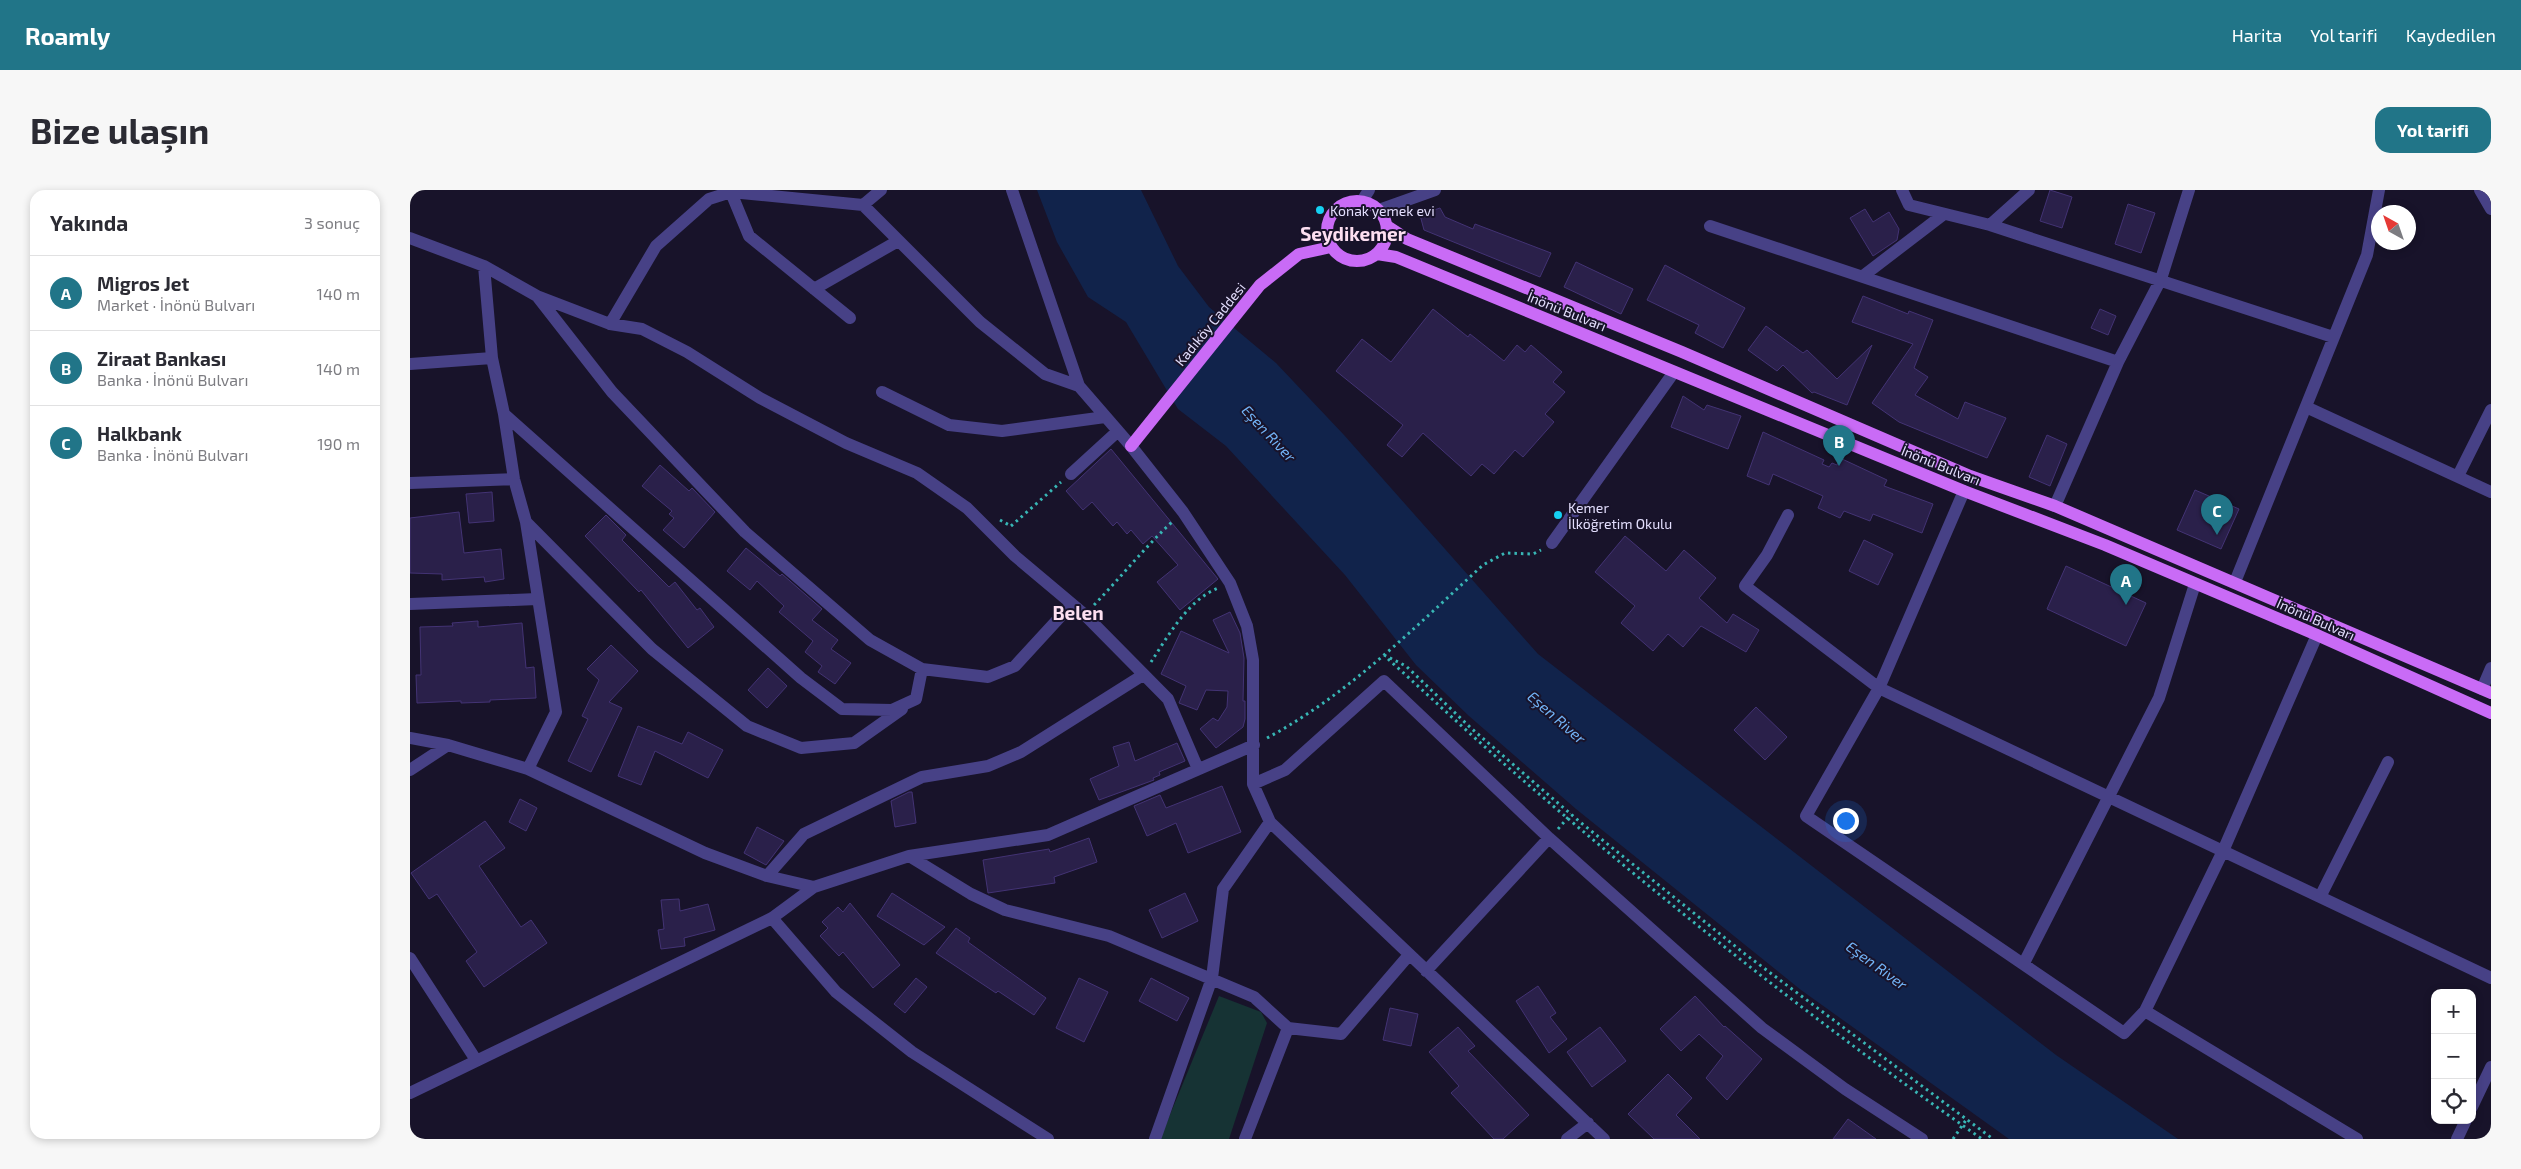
<!DOCTYPE html>
<html lang="tr">
<meta charset="utf-8">
<style>
:root{--surface:#fff;--page:#f7f7f7;--text:#2b2b33;--muted:#7c7c81;--line:#e1e1e2;--accent:#217588}
body{margin:0;font-family:"Exo 2",sans-serif;background:var(--page);color:var(--text)}
.controls{position:absolute;right:15px;bottom:15px;display:grid;overflow:hidden;border-radius:10px;box-shadow:0 2px 8px #0003}
.controls button{width:45px;height:45px;display:grid;place-items:center;padding:0;border:0;border-bottom:1px solid var(--line);background:var(--surface);color:var(--text);font:25px sans-serif}
.compass{position:absolute;left:1961px;top:15px;width:45px;height:45px;border-radius:50%;background:var(--surface);box-shadow:0 2px 8px #0003;rotate:320deg}
.you{position:absolute;left:1435px;top:630px;width:18px;height:18px;margin:-12px;border:4px solid #fff;border-radius:50%;background:#1a73e8;box-shadow:0 0 0 8px #1a73e833}
.badge{display:grid;place-items:center;width:32px;height:32px;border-radius:50%;background:var(--accent);color:#fff;font-size:16px;font-weight:700}
.pin{position:absolute;translate:-50% -41px;filter:drop-shadow(0 1px 2px #0008)}
.pin::after{content:'';position:absolute;top:26px;width:18px;height:15px;background:inherit;clip-path:polygon(0 0,100% 0,50% 100%)}
.list{margin:0;padding:0;list-style:none}
h2{display:flex;justify-content:space-between;align-items:center;height:65px;margin:0;padding:0 20px;font-size:21px}
h2 small{font-size:16px;font-weight:400;color:var(--muted)}
.list li{display:grid;grid-template-columns:32px 1fr auto;gap:15px;align-items:center;box-sizing:border-box;height:75px;padding:0 20px;border-top:1px solid var(--line)}
.list b{display:block;font-size:19px;white-space:nowrap}
.list p{margin:0;font-size:16px;white-space:nowrap;color:var(--muted)}
.list em{font-size:16px;font-style:normal;color:var(--muted)}
.icon{flex:none;width:28px;height:28px;fill:none;stroke:currentColor;stroke-width:2;stroke-linecap:round;stroke-linejoin:round}
.map{position:relative;flex:none;width:2081px;height:949px;overflow:hidden;border-radius:15px}
header{display:flex;align-items:center;gap:30px;box-sizing:border-box;height:70px;padding:0 25px;background:var(--accent);color:#fff}
header strong{font-size:24px}
nav{display:flex;gap:28px;margin-inline-start:auto;font-size:18px}
.intro{display:flex;align-items:center;justify-content:space-between;box-sizing:border-box;height:120px;padding:0 30px}
h1{margin:0;font-size:35px}
.button{padding:12px 22px;border-radius:15px;background:var(--accent);color:#fff;font-size:18px;font-weight:700}
main{display:flex;gap:30px;padding:0 30px}
aside{flex:1;background:var(--surface);border-radius:15px;box-shadow:0 2px 8px #0003}
.map>svg:first-child{display:block}
</style>
<header>
<strong>Roamly</strong>
<nav><a>Harita</a><a>Yol tarifi</a><a>Kaydedilen</a></nav>
</header>
<div class="intro"><h1>Bize ulaşın</h1><a class="button">Yol tarifi</a></div>
<main>
<aside>
<h2>Yakında<small>3 sonuç</small></h2>
<ul class="list">
<li><span class="badge">A</span><div><b>Migros Jet</b><p>Market · İnönü Bulvarı</p></div><em>140 m</em></li>
<li><span class="badge">B</span><div><b>Ziraat Bankası</b><p>Banka · İnönü Bulvarı</p></div><em>140 m</em></li>
<li><span class="badge">C</span><div><b>Halkbank</b><p>Banka · İnönü Bulvarı</p></div><em>190 m</em></li>
</ul>
</aside>
<div class="map">
<svg width="2081" height="949" viewBox="0 0 2081 949">
<rect width="100%" height="100%" fill="#18132a"/>
<path fill="#163334" d="M 809,806 L 851,822 L 857,833 L 819,949 L 750,949 Z"/>
<path fill="#11234b" d="M 627,0 L 731,0 L 768,76 L 799,117 L 866,173 L 934,245 L 1128,464 L 1646,865 L 1768,949 L 1599,949 L 1391,800 L 1166,619 L 1059,526 L 1006,475 L 935,385 L 816,256 L 768,219 L 716,132 L 678,107 L 647,52 Z"/>
<path fill="#2a204a" stroke="#433374" d="M 1640,0 L 1662,7 L 1652,38 L 1630,31 Z
M 1718,14 L 1745,23 L 1731,63 L 1705,54 Z
M 1030,18 L 1035,27 L 1063,39 L 1065,34 L 1141,63 L 1130,87 L 1014,40 L 1010,25 Z
M 1455,19 L 1463,32 L 1479,22 L 1489,39 L 1487,50 L 1463,66 L 1440,28 Z
M 1166,72 L 1223,99 L 1211,124 L 1154,97 Z
M 1255,75 L 1335,118 L 1313,158 L 1285,143 L 1289,135 L 1237,110 Z
M 1453,106 L 1498,124 L 1499,121 L 1523,130 L 1504,178 L 1518,187 L 1505,205 L 1548,229 L 1555,212 L 1596,228 L 1577,268 L 1489,232 L 1462,213 L 1503,154 L 1442,132 Z
M 1023,119 L 1058,147 L 1060,144 L 1094,171 L 1107,155 L 1115,162 L 1121,155 L 1152,182 L 1143,192 L 1155,202 L 1135,224 L 1144,232 L 1113,267 L 1105,260 L 1084,284 L 1072,274 L 1061,286 L 1013,243 L 992,267 L 977,255 L 993,235 L 926,181 L 952,149 L 981,172 Z
M 1690,119 L 1706,126 L 1698,145 L 1681,138 Z
M 1356,136 L 1393,163 L 1397,160 L 1427,189 L 1462,155 L 1437,215 L 1404,202 L 1402,203 L 1373,175 L 1367,181 L 1338,160 Z
M 1273,206 L 1294,220 L 1297,215 L 1331,226 L 1318,259 L 1261,237 Z
M 1353,242 L 1414,270 L 1412,274 L 1419,277 L 1422,273 L 1427,275 L 1430,268 L 1477,290 L 1474,296 L 1523,314 L 1512,343 L 1463,324 L 1460,331 L 1434,321 L 1430,328 L 1408,318 L 1413,306 L 1363,284 L 1359,295 L 1337,286 Z
M 1637,245 L 1657,254 L 1640,296 L 1619,287 Z
M 701,259 L 808,389 L 770,420 L 747,392 L 768,375 L 742,346 L 733,354 L 721,340 L 717,344 L 707,332 L 703,336 L 682,312 L 673,320 L 656,301 Z
M 250,275 L 279,301 L 282,298 L 305,322 L 274,358 L 253,340 L 264,328 L 259,324 L 262,321 L 232,296 Z
M 1785,300 L 1829,319 L 1811,359 L 1767,340 Z
M 82,302 L 84,331 L 59,333 L 56,304 Z
M 49,322 L 54,363 L 91,359 L 94,389 L 75,392 L 74,387 L 32,390 L 32,384 L 0,383 L 0,328 Z
M 196,325 L 216,345 L 212,350 L 259,397 L 265,392 L 287,420 L 290,418 L 304,437 L 278,458 L 231,400 L 229,402 L 175,346 Z
M 1215,346 L 1256,381 L 1274,360 L 1306,388 L 1289,408 L 1317,433 L 1323,424 L 1349,440 L 1336,462 L 1291,436 L 1273,457 L 1258,444 L 1243,461 L 1211,433 L 1225,416 L 1185,382 Z
M 1454,350 L 1483,364 L 1468,395 L 1439,381 Z
M 336,358 L 370,386 L 372,384 L 412,419 L 402,430 L 428,450 L 421,459 L 441,473 L 425,494 L 408,482 L 412,476 L 395,462 L 403,451 L 369,422 L 374,416 L 347,391 L 340,400 L 317,381 Z
M 1656,376 L 1736,413 L 1716,456 L 1637,419 Z
M 820,422 L 830,443 L 834,468 L 833,511 L 835,511 L 835,529 L 833,537 L 806,558 L 790,539 L 803,528 L 808,531 L 817,517 L 818,501 L 796,500 L 787,520 L 769,513 L 776,496 L 751,484 L 771,441 L 819,463 L 803,430 Z
M 68,431 L 68,437 L 112,433 L 116,478 L 124,477 L 126,508 L 80,510 L 80,512 L 51,513 L 51,511 L 7,513 L 6,485 L 11,485 L 10,437 L 43,436 L 42,433 Z
M 201,455 L 228,481 L 199,512 L 212,518 L 181,582 L 158,571 L 178,529 L 172,526 L 189,490 L 177,479 Z
M 358,478 L 377,496 L 357,518 L 338,500 Z
M 1346,517 L 1377,547 L 1355,570 L 1324,540 Z
M 228,536 L 272,554 L 278,542 L 313,560 L 298,588 L 245,561 L 231,595 L 208,586 Z
M 719,552 L 725,571 L 767,553 L 775,571 L 749,582 L 750,585 L 743,588 L 744,590 L 689,610 L 680,589 L 709,576 L 703,557 Z
M 812,596 L 831,642 L 778,663 L 766,633 L 737,646 L 724,616 L 750,605 L 756,618 Z
M 499,602 L 502,602 L 506,633 L 485,637 L 481,611 Z
M 110,609 L 127,618 L 116,641 L 99,632 Z
M 75,631 L 95,658 L 69,676 L 111,737 L 121,730 L 137,753 L 74,797 L 56,771 L 67,762 L 27,704 L 19,709 L 1,683 Z
M 347,637 L 374,651 L 356,675 L 334,663 Z
M 679,648 L 687,672 L 644,687 L 645,693 L 578,703 L 573,670 L 639,659 L 640,662 Z
M 482,703 L 535,737 L 514,755 L 467,726 Z
M 775,703 L 788,731 L 752,748 L 739,720 Z
M 269,709 L 270,721 L 298,714 L 305,740 L 274,748 L 275,756 L 251,759 L 248,740 L 254,739 L 251,710 Z
M 440,713 L 490,775 L 463,798 L 433,762 L 429,766 L 410,746 L 418,738 L 412,732 L 428,717 L 433,722 Z
M 546,738 L 560,748 L 558,752 L 636,808 L 624,825 L 588,801 L 586,803 L 526,763 Z
M 506,788 L 517,797 L 495,823 L 484,814 Z
M 669,788 L 698,802 L 674,852 L 646,838 Z
M 741,788 L 779,808 L 767,831 L 729,811 Z
M 1128,796 L 1146,823 L 1140,827 L 1157,849 L 1139,863 L 1106,811 Z
M 1285,806 L 1314,837 L 1315,836 L 1352,869 L 1317,910 L 1296,888 L 1313,866 L 1289,844 L 1271,861 L 1250,839 Z
M 980,818 L 1008,824 L 1001,856 L 973,850 Z
M 1048,837 L 1065,856 L 1058,861 L 1119,925 L 1093,949 L 1084,949 L 1041,903 L 1049,896 L 1019,862 Z
M 1190,837 L 1216,871 L 1182,897 L 1157,862 Z
M 1258,884 L 1282,908 L 1266,925 L 1290,949 L 1244,949 L 1218,924 Z
M 1438,929 L 1466,949 L 1423,949 Z"/>
<g fill="none" stroke-linecap="round" stroke-linejoin="round">
<path stroke="#38b6b5" stroke-width="3" stroke-dasharray="2.5 4" stroke-linecap="butt" d="M 590,330 L 601,336
M 601,336 L 651,292
M 684,415 C 711,387 735,357 763,331
M 974,465 L 996,476 L 1062,539 L 1170,632 L 1335,764 L 1583,949
M 978,469 C 1016,503 1053,538 1092,572 C 1245,705 1405,832 1572,949
M 741,472 C 758,446 778,410 808,398
M 857,548 C 939,504 1005,437 1073,375 L 1095,363 L 1123,364 L 1131,360
M 1148,639 L 1161,624
M 1543,949 L 1556,930"/>
<path stroke="#474186" stroke-width="12" d="M 320,0 L 339,46 L 440,128
M 602,0 L 669,196 L 721,256 L 773,322 L 820,393 L 837,436 L 843,470 L 843,594 L 860,632 L 1194,949
M 1492,0 L 1499,15 L 1580,35 L 1923,147
M 2070,0 L 2081,19
M 952,11 L 959,0
M 453,15 L 570,132 L 635,184 L 669,196
M 969,20 L 1025,0
M 1580,35 L 1619,0
M 1300,36 L 1708,172
M 0,48 L 74,76 L 127,106 L 200,134 L 232,139 L 277,162 L 350,208 L 436,253 L 507,283 L 557,318 L 605,366 L 674,424 L 758,509 L 788,579
M 74,76 L 82,168 L 94,224 L 104,289 L 116,332 L 146,522 L 118,579
M 1453,86 L 1534,24
M 404,99 L 488,51
M 127,106 L 202,202 L 335,342 L 460,450 L 512,479 L 578,487 L 605,476 L 661,415
M 200,134 L 246,56 L 299,9 L 321,2 L 453,15 L 471,0
M 0,174 L 82,168
M 472,202 L 539,235 L 592,241 L 695,227
M 1896,217 L 2081,302
M 94,224 L 391,488 L 432,519 L 482,520 L 506,509 L 512,479
M 661,284 L 708,241
M 2048,286 L 2081,220
M 0,293 L 104,289
M 1554,301 L 1469,498 L 1396,626 L 1714,843 L 1735,821 L 1813,661 L 1907,445
M 1645,316 L 1708,172 L 1751,89 L 1779,0
M 1378,325 L 1357,365 L 1335,396 L 1469,498 L 2081,788
M 116,332 L 242,459 L 337,536 L 391,558 L 444,553 L 492,519
M 1142,353 L 1264,182
M 1825,392 L 1957,65 L 1969,0
M 0,414 L 127,409
M 2072,499 L 2081,478
M 0,548 L 38,555 L 118,579 L 295,663 L 357,686 L 404,697
M 0,580 L 38,555
M 843,594 L 875,580 L 974,491 L 1139,648 L 1352,838 L 1435,899 L 1512,949
M 499,666 L 561,704 L 595,720 L 699,746 L 844,807 L 878,838 L 931,844 L 999,765
M 357,686 L 394,644 L 512,587 L 578,576 L 611,562 L 733,485
M 1910,707 L 1978,572
M 362,728 L 426,802 L 502,862 L 638,949
M 0,768 L 66,870
M 1614,773 L 1749,508 L 1785,394
M 1016,781 L 1139,648
M 1735,821 L 1947,949
M 0,903 L 362,728 L 404,697 L 499,666 L 638,645 L 844,555
M 2062,917 L 2081,877
M 745,949 L 802,788 L 813,699 L 860,632
M 835,949 L 878,838
M 1157,949 L 1178,933
M 2047,949 L 2056,930"/>
<path stroke="#c96bf6" stroke-width="12" d="M917 41a30 30 0 1 1 60 0a30 30 0 1 1-60 0Z
M 977,36 L 997,49 L 1272,162 L 1560,286 L 1645,316 L 2081,503
M 967,64 L 986,67 L 1554,301 L 1695,355 L 1907,445 L 2081,523
M 721,256 L 850,95 L 889,64 L 921,57"/>
</g>
<g fill="#15d0f1" stroke="#18132a" stroke-width="2">
<circle cx="910" cy="20" r="5"/>
<circle cx="1148" cy="325" r="5"/>
</g>
<g text-anchor="middle" dominant-baseline="central" stroke-width="4" stroke-linejoin="round" paint-order="stroke">
<g font-size="14" fill="#e3defd" stroke="#18132a" text-anchor="start">
<text x="920" y="20">Konak yemek evi</text>
<text x="1158" y="317">Kemer<tspan x="1158" dy="16">İlköğretim Okulu</tspan></text>
</g>
<g font-size="14" fill="#e3defd" stroke="#18132a">
<text transform="translate(1157 121) rotate(22)">İnönü Bulvarı</text>
<text transform="translate(800 134) rotate(-51)">Kadıköy Caddesi</text>
<text transform="translate(1531 275) rotate(22)">İnönü Bulvarı</text>
<text transform="translate(1906 429) rotate(24)">İnönü Bulvarı</text>
</g>
<g font-size="15" font-style="italic" fill="#72b3f7" stroke="#18132a">
<text transform="translate(859 243) rotate(47)">Eşen River</text>
<text transform="translate(1147 527) rotate(41)">Eşen River</text>
<text transform="translate(1467 775) rotate(36)">Eşen River</text>
</g>
<g font-size="19" font-weight="bold" fill="#fddff1" stroke="#18132a">
<text x="943" y="43">Seydikemer</text>
<text x="668" y="422">Belen</text>
</g>
</g>
</svg>
<div class="controls">
<button>+</button>
<button>−</button>
<button><svg class="icon" aria-label="locate" viewBox="0 0 24 24"><circle cx="12" cy="12" r="6"/><path d="M12 2v4M12 18v4M2 12h4M18 12h4"/></svg></button>
</div>
<svg class="compass" viewBox="-18 -18 36 36"><path d="M0-13l5 13h-10z" fill="#e53935"/><path d="M0 13l5-13h-10z" fill="#7c7c81"/></svg>
<div class="you"></div>
<div class="pin badge" style="left:1716px;top:415px">A</div>
<div class="pin badge" style="left:1429px;top:276px">B</div>
<div class="pin badge" style="left:1807px;top:345px">C</div>
</div>
</main>
